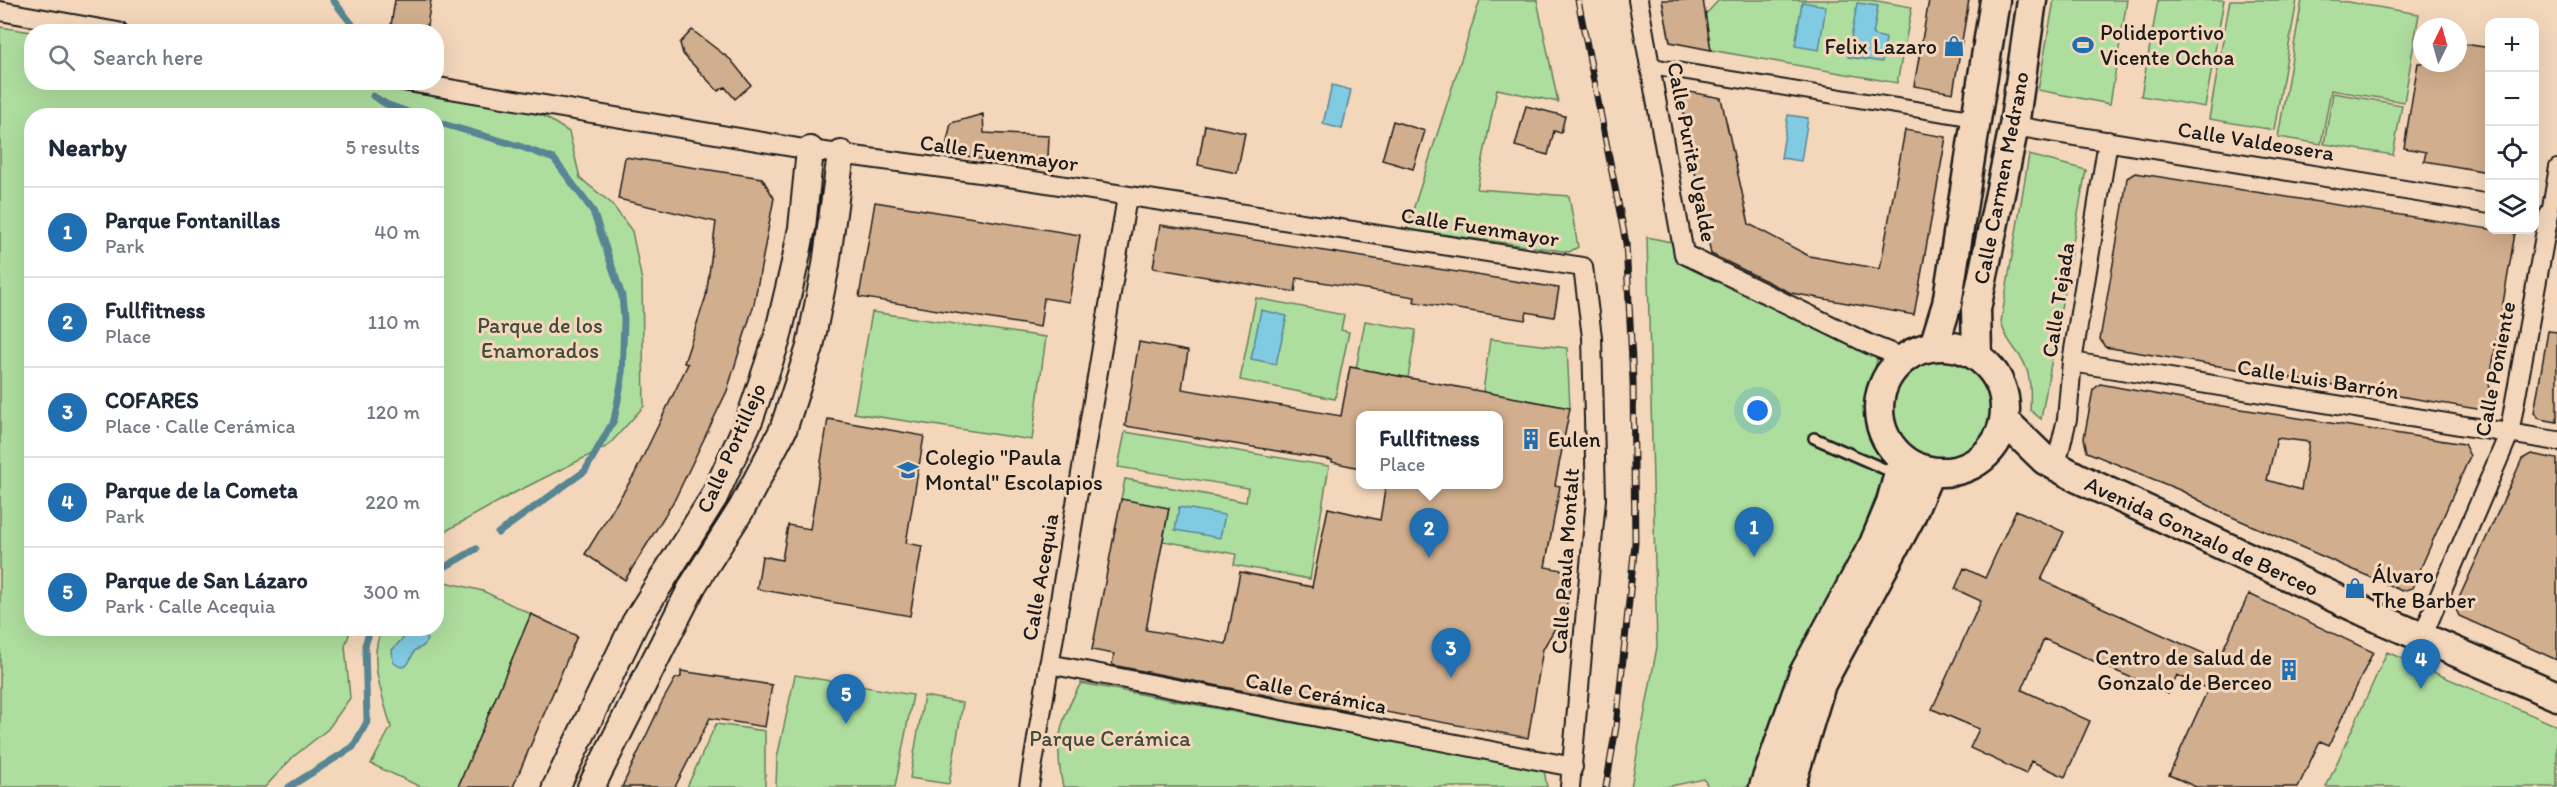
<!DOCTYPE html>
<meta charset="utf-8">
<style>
:root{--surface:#fff;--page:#f2f2f3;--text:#1f2937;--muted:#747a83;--line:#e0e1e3;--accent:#1f6fb2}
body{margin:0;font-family:Itim,sans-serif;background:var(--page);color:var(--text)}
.controls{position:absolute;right:18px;top:18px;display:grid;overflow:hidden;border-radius:12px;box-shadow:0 6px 24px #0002}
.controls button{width:54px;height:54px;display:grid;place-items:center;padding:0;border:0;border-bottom:2px solid var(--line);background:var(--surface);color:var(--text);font:30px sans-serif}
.compass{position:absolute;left:2413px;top:18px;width:54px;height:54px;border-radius:50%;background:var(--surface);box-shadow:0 6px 24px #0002;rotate:5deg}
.you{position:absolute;left:1758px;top:411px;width:21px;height:21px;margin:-15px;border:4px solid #fff;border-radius:50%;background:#1a73e8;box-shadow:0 0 0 9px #1a73e833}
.badge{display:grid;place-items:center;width:39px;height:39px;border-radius:50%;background:var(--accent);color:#fff;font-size:20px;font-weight:700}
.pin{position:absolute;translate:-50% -50px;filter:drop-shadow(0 2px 3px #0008)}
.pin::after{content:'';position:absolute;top:32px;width:21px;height:18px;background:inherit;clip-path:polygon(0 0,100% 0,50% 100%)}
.popup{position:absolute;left:1356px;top:411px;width:147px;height:78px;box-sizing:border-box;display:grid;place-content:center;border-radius:12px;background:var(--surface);filter:drop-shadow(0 2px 4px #0005);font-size:20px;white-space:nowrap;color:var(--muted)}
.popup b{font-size:22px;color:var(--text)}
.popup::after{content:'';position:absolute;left:50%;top:100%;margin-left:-12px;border:12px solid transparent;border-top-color:var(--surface)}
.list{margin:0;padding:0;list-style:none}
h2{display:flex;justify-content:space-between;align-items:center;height:78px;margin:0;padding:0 24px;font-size:26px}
h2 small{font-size:20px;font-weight:400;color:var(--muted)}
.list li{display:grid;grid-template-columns:39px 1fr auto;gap:18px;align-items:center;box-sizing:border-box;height:90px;padding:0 24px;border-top:2px solid var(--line)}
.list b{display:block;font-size:22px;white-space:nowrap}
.list p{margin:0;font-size:20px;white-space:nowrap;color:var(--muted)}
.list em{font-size:20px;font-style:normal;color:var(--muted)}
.icon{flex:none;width:33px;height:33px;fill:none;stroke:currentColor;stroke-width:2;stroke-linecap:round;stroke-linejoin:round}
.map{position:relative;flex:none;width:2557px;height:787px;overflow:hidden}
.search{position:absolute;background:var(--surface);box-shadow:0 6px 24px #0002;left:24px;top:24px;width:420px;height:66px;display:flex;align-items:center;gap:15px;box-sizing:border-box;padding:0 21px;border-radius:24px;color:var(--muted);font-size:22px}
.panel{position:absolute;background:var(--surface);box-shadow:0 6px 24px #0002;left:24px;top:108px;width:420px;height:528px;border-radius:24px}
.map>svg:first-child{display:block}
</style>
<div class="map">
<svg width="2557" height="787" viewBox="0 0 2557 787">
<rect width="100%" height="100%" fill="#f4d7bb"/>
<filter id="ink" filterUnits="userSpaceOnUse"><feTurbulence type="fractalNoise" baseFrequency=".0167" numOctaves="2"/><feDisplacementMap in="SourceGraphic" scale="12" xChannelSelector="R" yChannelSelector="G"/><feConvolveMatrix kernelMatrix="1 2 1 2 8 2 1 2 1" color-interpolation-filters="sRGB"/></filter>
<g filter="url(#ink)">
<path fill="#aede9e" stroke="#657d5d" stroke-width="1.5" d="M 1480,0 L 1537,0 L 1558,102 L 1497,89 L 1477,189 L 1569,196 L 1578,247 L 1569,252 L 1407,229 Z
M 1719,0 L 1871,0 L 1912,7 L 1897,83 L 1711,50 L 1705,15 Z
M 2054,0 L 2127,0 L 2110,104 L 2038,90 Z
M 2158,0 L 2224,0 L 2205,107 L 2141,96 Z
M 2230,0 L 2297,0 L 2274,130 L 2209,119 Z
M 2302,0 L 2336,0 L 2419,14 L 2404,102 L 2331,90 L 2321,144 L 2278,137 Z
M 0,27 L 31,32 L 32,82 L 349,83 L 539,113 L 569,132 L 580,178 L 611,203 L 632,231 L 642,281 L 644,406 L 608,446 L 512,494 L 437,536 L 436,116 L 32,116 L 32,628 L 351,629 L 345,646 L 350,698 L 328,729 L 293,757 L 265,787 L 0,787 Z
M 2333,93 L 2402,105 L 2393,155 L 2324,144 Z
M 2029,155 L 2086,170 L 2041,419 L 2030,410 C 2031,393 2031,374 2022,359 C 2013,346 2005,338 2001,322 Z
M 1647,237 L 1676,243 L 1879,354 L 1870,384 L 1868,435 L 1887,467 L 1766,787 L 1708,787 L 1704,779 L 1666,787 L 1631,787 L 1657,647 Z
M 1256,298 L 1344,315 L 1341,330 L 1349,332 L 1335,399 L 1240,380 Z
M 872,312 L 1046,337 L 1032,440 L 854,413 Z
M 1365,321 L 1416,330 L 1408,378 L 1356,369 Z
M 1490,339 L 1567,348 L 1570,408 L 1483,392 Z
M1892 409a49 49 0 1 1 98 0a49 49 0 1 1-98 0Z
M 1125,432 L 1329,466 L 1310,579 L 1234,565 L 1236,554 L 1163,541 L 1169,508 L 1121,499 L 1125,479 L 1246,502 L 1248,488 L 1118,467 Z
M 437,580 L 483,591 L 531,614 L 458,787 L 421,787 L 371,764 L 391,727 C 383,696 367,659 382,629 L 436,628 Z
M 2387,652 L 2557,726 L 2557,787 L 2326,787 Z
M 795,675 L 913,695 L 895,787 L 776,787 L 777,758 Z
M 1081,683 L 1544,770 L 1547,787 L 1063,787 C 1054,744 1059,721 1081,683 Z
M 924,696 L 963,703 L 949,784 L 910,778 Z
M 716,724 L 765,731 L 765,787 L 687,787 Z"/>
<path fill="#81cbe2" stroke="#598593" stroke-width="1.5" d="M 1802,2 L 1826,6 L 1819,50 L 1795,46 Z
M 1857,3 L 1878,6 L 1873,35 L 1886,38 L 1882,62 L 1848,57 Z
M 1332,85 L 1351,90 L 1342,129 L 1323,124 Z
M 1788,115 L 1808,118 L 1801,161 L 1781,158 Z
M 1261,310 L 1287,316 L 1276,364 L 1251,359 Z
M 1179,507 L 1225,515 L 1220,538 L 1175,530 Z
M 414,631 L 421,631 L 427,640 C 424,647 421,648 415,650 C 409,660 408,675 393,662 L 392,650 L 408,633 Z"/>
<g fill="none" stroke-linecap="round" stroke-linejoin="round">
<path stroke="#598593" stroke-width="7" d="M 333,0 L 358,32
M 373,96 L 386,104 L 419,116
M 436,122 L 519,146 L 554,159 L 593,211 L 622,296 L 624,320 L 622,379 L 614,420 L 585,471 L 498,533
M 436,572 L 476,549
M 289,787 L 353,747 L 367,722 L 365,645 L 371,628"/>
</g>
<path fill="#d1ae8d" stroke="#1c1c1c" stroke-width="1.5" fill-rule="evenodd" d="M 395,0 L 431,0 L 426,32 L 390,32 Z
M 1662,0 L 1703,0 L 1711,50 L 1670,42 Z
M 1929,0 L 1969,0 L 1953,93 L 1914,86 Z
M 692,30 L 731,60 L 751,85 L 735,99 L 725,87 L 718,91 L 683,54 L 680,43 Z
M 2458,43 L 2490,48 L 2488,172 L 2424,161 L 2426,152 L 2404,148 L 2418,63 L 2458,63 Z
M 1679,90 L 1721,98 L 1749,224 L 1809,256 L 1880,269 L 1905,130 L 1946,137 L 1914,315 L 1791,293 L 1711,254 Z
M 1526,106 L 1565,116 L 1561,133 L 1554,131 L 1548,155 L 1515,146 Z
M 983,114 L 984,133 L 1049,136 L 1048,158 L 985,154 L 985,160 L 945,151 L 951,123 Z
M 1393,121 L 1425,131 L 1413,169 L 1382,160 Z
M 1205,125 L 1245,133 L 1237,173 L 1198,165 Z
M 625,157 L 762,178 L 774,198 L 754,304 L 727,391 L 675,499 L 625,580 L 585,554 L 634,475 L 688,364 L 684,363 L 706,296 L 716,222 L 618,199 Z
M 2135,173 L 2515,233 L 2486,403 L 2477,409 L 2105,347 L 2100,339 L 2123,206 L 2127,178 Z
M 875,202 L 1080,235 L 1069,302 L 1044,298 L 1040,327 L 859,297 Z
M 1160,225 L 1559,288 L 1554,317 L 1527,312 L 1525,320 L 1414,302 L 1415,297 L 1297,278 L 1295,292 L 1153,268 Z
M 2548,331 L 2557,332 L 2557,422 L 2540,419 L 2534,413 Z
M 1139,342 L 1188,351 L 1182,389 L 1341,416 L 1350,367 L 1570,408 L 1555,485 L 1560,486 L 1545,567 L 1573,572 L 1564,618 L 1561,618 L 1543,649 L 1528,738 L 1353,706 L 1352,712 L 1112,665 L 1114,654 L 1092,650 L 1121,499 L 1169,508 L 1146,630 L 1226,644 L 1240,572 L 1312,587 L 1328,508 L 1380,520 L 1386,484 L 1498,484 L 1498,416 L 1360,416 L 1360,468 L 1332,462 L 1332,460 L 1125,426 Z
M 2100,384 L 2203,403 L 2464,444 L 2470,456 L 2412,588 L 2402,591 L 2223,513 L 2182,491 L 2087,452 L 2084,438 L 2093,390 ZM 2277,438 L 2309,442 L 2301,490 L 2267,480 Z
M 828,419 L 924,436 L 906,543 L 922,546 L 910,616 L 757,589 L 762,556 L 782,560 L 788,525 L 810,529 Z
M 2531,454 L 2557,459 L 2557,660 L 2459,616 L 2455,607 L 2522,459 Z
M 2016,510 L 2064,532 L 2041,580 L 2218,660 L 2249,594 L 2373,652 L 2329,745 L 2320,741 L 2298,787 L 2196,787 L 2169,775 L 2208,689 L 2177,675 L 2168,694 L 2044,639 L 2022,690 L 2090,721 L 2065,777 L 2031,761 L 2026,774 L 1970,748 L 1979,729 L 1932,709 L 1981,601 L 1955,589 L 1964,568 L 1985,578 Z
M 531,614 L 577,636 L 513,787 L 458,787 Z
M 681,671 L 772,685 L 765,727 L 710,718 L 675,787 L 622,787 L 662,702 L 675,679 L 681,677 Z"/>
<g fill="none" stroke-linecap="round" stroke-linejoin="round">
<defs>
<path id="service" d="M 1814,438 L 1896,474"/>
<path id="pedestrian" d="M 1651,66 L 1976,119
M 2549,214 L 2557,167"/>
<path id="minor" d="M 1638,0 L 1684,254 L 1871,345 L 1904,358
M 0,11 L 118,32
M 409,82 L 810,150 L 1002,176 L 1583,267 L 1592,337 L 1596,499 L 1570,787
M 2014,126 L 2490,204
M 2072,362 L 2557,441
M 2056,465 L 2067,419 L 2072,362 L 2108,141
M 2422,637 L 2509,434 L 2549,214
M 1049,664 L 1573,767
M 1029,787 L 1127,197"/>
<path id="secondary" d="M 556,787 L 635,623 L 714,497 L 750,418 L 777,339 L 795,263 L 802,228 L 810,150
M 591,787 L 693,585 L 742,508 L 783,430 L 810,347 L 826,265 L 841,154"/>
<path id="primary" d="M1879 409a63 63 0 1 1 126 0a63 63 0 1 1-126 0Z
M 1934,346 L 1947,304 L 1995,0
M 1977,356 L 1976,309 L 2014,126 L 2032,0
M 2004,420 L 2045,460 L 2078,478 L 2385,621 L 2557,696
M 1764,787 L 1804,673 L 1874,544 L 1890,506 L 1903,459
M 1790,787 L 1821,684 L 1910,518 L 1930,471"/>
</defs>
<use href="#service" stroke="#1c1c1c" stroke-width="14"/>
<use href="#pedestrian" stroke="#1c1c1c" stroke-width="18"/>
<use href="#minor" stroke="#1c1c1c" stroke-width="22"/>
<use href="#secondary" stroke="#1c1c1c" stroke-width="30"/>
<use href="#primary" stroke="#1c1c1c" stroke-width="33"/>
<use href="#service" stroke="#f4d7bb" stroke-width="9"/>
<use href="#pedestrian" stroke="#f4d7bb" stroke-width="14"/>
<use href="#minor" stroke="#f4d7bb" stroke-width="18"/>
<use href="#secondary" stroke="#f4d7bb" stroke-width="26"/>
<use href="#primary" stroke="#f4d7bb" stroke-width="28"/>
<defs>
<path id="rail" d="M 1578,0 L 1626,243 L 1633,381 L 1635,543 L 1616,727 L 1606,787"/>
</defs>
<use href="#rail" stroke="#1c1c1c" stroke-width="7"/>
<use href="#rail" stroke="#f4d7bb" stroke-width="4.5" stroke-dasharray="14" stroke-linecap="butt"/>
</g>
</g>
<defs>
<symbol id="stadium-bare" viewBox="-9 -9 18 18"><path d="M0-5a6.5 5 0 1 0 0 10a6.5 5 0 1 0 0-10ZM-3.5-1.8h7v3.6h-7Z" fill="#1f6fb2" stroke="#f4d7bb" stroke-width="2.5" paint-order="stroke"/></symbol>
<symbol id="shop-bare" viewBox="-9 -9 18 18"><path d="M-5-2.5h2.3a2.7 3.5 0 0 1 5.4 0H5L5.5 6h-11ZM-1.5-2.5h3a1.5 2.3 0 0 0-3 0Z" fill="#1f6fb2" stroke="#f4d7bb" stroke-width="2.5" paint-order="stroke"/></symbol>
<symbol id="building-bare" viewBox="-9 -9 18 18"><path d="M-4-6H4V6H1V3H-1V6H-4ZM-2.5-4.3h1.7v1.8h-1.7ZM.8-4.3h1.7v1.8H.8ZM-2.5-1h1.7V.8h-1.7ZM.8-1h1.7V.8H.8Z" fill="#1f6fb2" stroke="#f4d7bb" stroke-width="2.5" paint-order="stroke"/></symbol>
<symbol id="school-bare" viewBox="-9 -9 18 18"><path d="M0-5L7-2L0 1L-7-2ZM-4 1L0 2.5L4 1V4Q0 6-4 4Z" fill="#1f6fb2" stroke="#f4d7bb" stroke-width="2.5" paint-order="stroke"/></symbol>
</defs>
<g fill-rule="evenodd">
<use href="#stadium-bare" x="2068" y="30" width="30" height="30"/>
<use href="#shop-bare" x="1939" y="31" width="30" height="30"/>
<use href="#building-bare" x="1516" y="424" width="30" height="30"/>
<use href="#school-bare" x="893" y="455" width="30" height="30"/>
<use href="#shop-bare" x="2340" y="573" width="30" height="30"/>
<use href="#building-bare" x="2274" y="655" width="30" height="30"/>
</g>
<g text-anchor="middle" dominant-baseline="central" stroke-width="6" stroke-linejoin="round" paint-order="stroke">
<g font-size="22" fill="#1c1c1c" stroke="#f4d7bb" text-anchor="start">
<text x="2100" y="32">Polideportivo<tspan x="2100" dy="25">Vicente Ochoa</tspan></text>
<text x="1937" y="46" text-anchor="end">Felix Lazaro</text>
<text x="1548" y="439">Eulen</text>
<text x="925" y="457">Colegio "Paula<tspan x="925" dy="25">Montal" Escolapios</tspan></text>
<text x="2372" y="575">Álvaro<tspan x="2372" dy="25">The Barber</tspan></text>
<text x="2272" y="657" text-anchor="end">Centro de salud de<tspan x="2272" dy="25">Gonzalo de Berceo</tspan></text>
</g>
<g font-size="22" fill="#1c1c1c" stroke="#f4d7bb">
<text transform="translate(2256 141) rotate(9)">Calle Valdeosera</text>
<text transform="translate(1692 152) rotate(79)">Calle Purita Ugalde</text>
<text transform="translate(999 153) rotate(8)">Calle Fuenmayor</text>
<text transform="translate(2001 178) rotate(-79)">Calle Carmen Medrano</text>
<text transform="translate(1480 227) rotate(9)">Calle Fuenmayor</text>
<text transform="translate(2058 300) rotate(-81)">Calle Tejada</text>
<text transform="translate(2495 369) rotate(-79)">Calle Poniente</text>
<text transform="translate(2318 379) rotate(9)">Calle Luis Barrón</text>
<text transform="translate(731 448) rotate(-66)">Calle Portillejo</text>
<text transform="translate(2202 536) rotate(25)">Avenida Gonzalo de Berceo</text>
<text transform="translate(1565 561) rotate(-86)">Calle Paula Montalt</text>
<text transform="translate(1040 577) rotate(-80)">Calle Acequia</text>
<text transform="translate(1316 693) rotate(11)">Calle Cerámica</text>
</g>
<g font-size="22" fill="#404c3c" stroke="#f4d7bb">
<text x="540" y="325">Parque de los<tspan x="540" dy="25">Enamorados</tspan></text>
<text x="1110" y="738">Parque Cerámica</text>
</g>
</g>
</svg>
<div class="controls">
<button>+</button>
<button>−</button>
<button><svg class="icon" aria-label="locate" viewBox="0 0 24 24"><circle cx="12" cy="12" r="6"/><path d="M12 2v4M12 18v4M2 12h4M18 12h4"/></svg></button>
<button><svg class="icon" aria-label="layers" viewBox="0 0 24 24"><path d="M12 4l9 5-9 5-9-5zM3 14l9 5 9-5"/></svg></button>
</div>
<svg class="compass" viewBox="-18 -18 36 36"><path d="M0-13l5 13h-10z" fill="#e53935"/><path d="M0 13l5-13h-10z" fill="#747a83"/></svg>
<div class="you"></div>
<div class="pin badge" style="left:1754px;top:557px">1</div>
<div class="pin badge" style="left:1429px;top:558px">2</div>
<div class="popup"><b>Fullfitness</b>Place</div>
<div class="pin badge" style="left:1451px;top:678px">3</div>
<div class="pin badge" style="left:2421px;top:689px">4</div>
<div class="pin badge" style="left:846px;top:724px">5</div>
<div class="search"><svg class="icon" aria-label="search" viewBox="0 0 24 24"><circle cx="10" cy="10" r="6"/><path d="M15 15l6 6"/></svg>Search here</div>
<section class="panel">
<h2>Nearby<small>5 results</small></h2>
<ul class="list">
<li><span class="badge">1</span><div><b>Parque Fontanillas</b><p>Park</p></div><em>40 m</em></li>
<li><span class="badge">2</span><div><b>Fullfitness</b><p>Place</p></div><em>110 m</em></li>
<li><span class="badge">3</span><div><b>COFARES</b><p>Place · Calle Cerámica</p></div><em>120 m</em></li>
<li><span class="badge">4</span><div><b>Parque de la Cometa</b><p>Park</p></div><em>220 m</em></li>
<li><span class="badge">5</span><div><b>Parque de San Lázaro</b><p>Park · Calle Acequia</p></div><em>300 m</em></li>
</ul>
</section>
</div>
